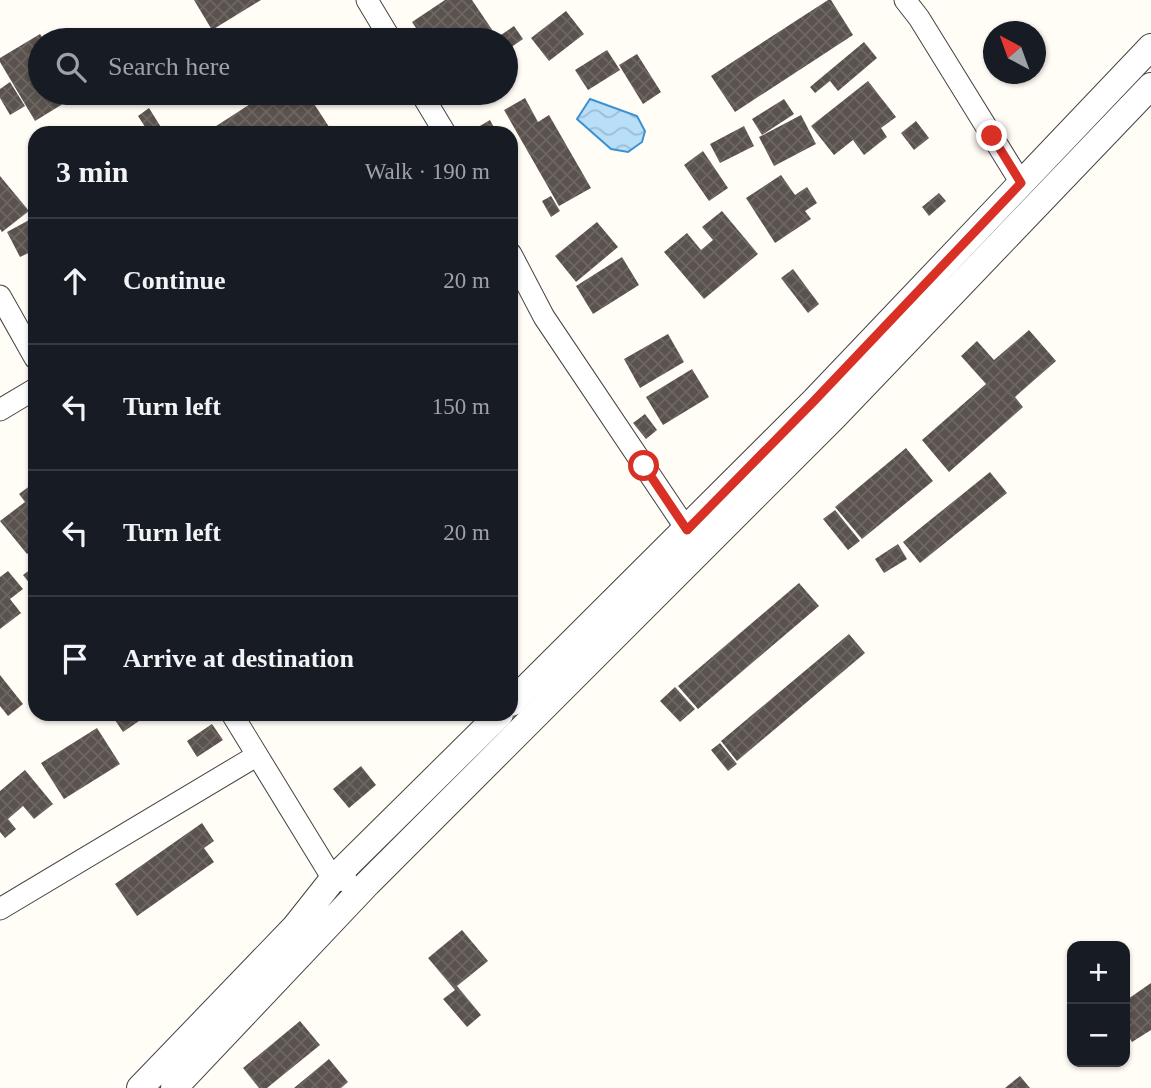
<!DOCTYPE html>
<meta charset="utf-8">
<style>
:root{--surface:#171b24;--page:#20242c;--text:#f1f3f6;--muted:#9ea1a6;--line:#363941}
body{margin:0;font-family:"Times New Roman",serif;background:var(--page);color:var(--text)}
.controls{position:absolute;right:21px;bottom:21px;display:grid;overflow:hidden;border-radius:14px;box-shadow:0 2px 5px #0004}
.controls button{width:63px;height:63px;display:grid;place-items:center;padding:0;border:0;border-bottom:2px solid var(--line);background:var(--surface);color:var(--text);font:35px sans-serif}
.compass{position:absolute;left:983px;top:21px;width:63px;height:63px;border-radius:50%;background:var(--surface);box-shadow:0 2px 5px #0004;rotate:319deg}
.stop{position:absolute;width:21px;height:21px;margin:-16px;border:5px solid #d93025;border-radius:50%;background:#fff}
.stop.end{background:#d93025;border-color:#fff;box-shadow:0 2px 7px #0008}
.list{margin:0;padding:0;list-style:none}
h2{display:flex;justify-content:space-between;align-items:center;height:91px;margin:0;padding:0 28px;font-size:30px}
h2 small{font-size:23px;font-weight:400;color:var(--muted)}
.list li{display:grid;grid-template-columns:46px 1fr auto;gap:21px;align-items:center;box-sizing:border-box;height:126px;padding:0 28px;border-top:2px solid var(--line)}
.list b{display:block;font-size:26px;white-space:nowrap}
.list em{font-size:23px;font-style:normal;color:var(--muted)}
.icon{flex:none;width:38px;height:38px;fill:none;stroke:currentColor;stroke-width:2;stroke-linecap:round;stroke-linejoin:round}
.map{position:relative;flex:none;width:1151px;height:1088px;overflow:hidden}
.search{position:absolute;background:var(--surface);box-shadow:0 2px 5px #0004;left:28px;top:28px;width:490px;height:77px;display:flex;align-items:center;gap:18px;box-sizing:border-box;padding:0 24px;border-radius:38px;color:var(--muted);font-size:26px}
.panel{position:absolute;background:var(--surface);box-shadow:0 2px 5px #0004;left:28px;top:126px;width:490px;height:595px;border-radius:21px}
.map>svg:first-child{display:block}
</style>
<div class="map">
<svg width="1151" height="1088" viewBox="0 0 1151 1088">
<defs>
<pattern id="water-waves" width="16" height="10" patternUnits="userSpaceOnUse" patternTransform="scale(1.75)"><rect width="16" height="10" fill="#b8def8"/><path d="M0 5q4-4 8 0t8 0" fill="none" stroke="#9dbdd4"/></pattern>
<pattern id="building-cross-hatch" width="8" height="8" patternUnits="userSpaceOnUse" patternTransform="scale(1.75)"><rect width="8" height="8" fill="#5a524d"/><path d="M0 0l8 8M0 8l8-8" fill="none" stroke="#6d6662"/></pattern>
</defs>
<rect width="100%" height="100%" fill="#fffdf5"/>
<path fill="url(#water-waves)" stroke="#3c91d2" stroke-width="2" d="M 590,99 L 637,116 L 645,131 L 642,142 L 628,152 L 611,149 L 577,119 Z"/>
<path fill="url(#building-cross-hatch)" d="M 194,0 L 261,0 L 212,30 Z
M 445,0 L 472,0 L 499,40 L 424,40 L 412,22 Z
M 828,0 L 831,0 L 853,35 L 735,112 L 711,76 Z
M 566,11 L 584,34 L 549,61 L 531,38 Z
M 514,26 L 523,39 L 510,48 L 501,35 Z
M 40,34 L 44,40 L 40,40 L 40,54 L 36,56 L 40,64 L 40,93 L 79,94 L 35,121 L 0,62 L 0,58 Z
M 864,42 L 877,58 L 838,91 L 830,81 L 815,93 L 810,87 Z
M 607,50 L 620,70 L 588,90 L 575,70 Z
M 637,54 L 661,92 L 643,104 L 619,65 Z
M 868,81 L 896,117 L 881,128 L 887,137 L 864,155 L 853,140 L 834,155 L 811,126 Z
M 10,82 L 25,106 L 10,115 L 0,98 L 0,89 Z
M 267,93 L 307,93 L 333,133 L 212,133 L 210,130 Z
M 525,98 L 538,122 L 549,115 L 591,188 L 559,206 L 504,110 Z
M 784,99 L 794,114 L 762,135 L 752,119 Z
M 149,108 L 164,132 L 163,133 L 149,133 L 138,116 Z
M 801,115 L 816,144 L 774,166 L 759,137 Z
M 490,120 L 497,133 L 468,133 Z
M 916,121 L 929,138 L 914,150 L 901,133 Z
M 744,126 L 754,146 L 720,163 L 710,144 Z
M 703,151 L 728,188 L 709,201 L 684,165 Z
M 781,175 L 795,195 L 807,187 L 817,203 L 805,211 L 811,219 L 775,243 L 746,198 Z
M 0,176 L 29,211 L 2,232 L 0,229 Z
M 939,193 L 946,201 L 929,216 L 922,207 Z
M 551,196 L 560,211 L 551,217 L 542,201 Z
M 722,211 L 758,254 L 704,299 L 664,252 L 687,233 L 701,250 L 713,240 L 702,227 Z
M 31,219 L 35,227 L 35,250 L 20,257 L 7,232 Z
M 597,222 L 618,247 L 576,282 L 555,256 Z
M 622,257 L 639,285 L 593,314 L 576,286 Z
M 793,269 L 819,304 L 808,313 L 781,278 Z
M 1029,330 L 1056,361 L 1015,397 L 1023,407 L 949,472 L 922,440 L 986,384 L 961,356 L 977,341 L 994,360 Z
M 668,334 L 684,362 L 640,388 L 624,359 Z
M 692,369 L 709,397 L 663,425 L 646,397 Z
M 645,414 L 657,430 L 646,439 L 633,423 Z
M 906,448 L 933,481 L 862,539 L 835,507 Z
M 990,472 L 1007,493 L 920,563 L 903,542 Z
M 35,482 L 35,547 L 27,554 L 0,521 L 25,502 L 19,494 Z
M 835,510 L 860,541 L 848,550 L 823,519 Z
M 898,544 L 907,559 L 884,573 L 875,559 Z
M 35,566 L 35,590 L 23,575 Z
M 8,571 L 23,589 L 10,599 L 21,613 L 0,629 L 0,577 Z
M 799,583 L 819,606 L 698,709 L 678,686 Z
M 849,634 L 865,653 L 737,761 L 721,741 Z
M 0,675 L 23,704 L 8,716 L 0,706 Z
M 675,687 L 695,709 L 680,722 L 660,701 Z
M 111,714 L 149,714 L 123,732 Z
M 212,724 L 223,740 L 197,757 L 187,741 Z
M 97,728 L 120,764 L 64,799 L 41,763 Z
M 720,743 L 737,764 L 728,771 L 711,750 Z
M 361,766 L 376,785 L 349,808 L 333,789 Z
M 25,770 L 53,804 L 34,819 L 23,806 L 8,819 L 16,829 L 5,838 L 0,832 L 0,791 Z
M 202,823 L 214,841 L 204,848 L 214,862 L 137,916 L 115,884 Z
M 462,930 L 488,961 L 457,986 L 481,1015 L 467,1027 L 443,999 L 455,990 L 428,958 Z
M 1151,983 L 1151,1030 L 1132,1042 L 1125,1031 L 1125,1001 Z
M 300,1021 L 320,1045 L 267,1088 L 259,1088 L 243,1068 Z
M 329,1059 L 348,1082 L 341,1088 L 294,1088 Z
M 1020,1076 L 1030,1088 L 1005,1088 Z"/>
<g fill="none" stroke-linecap="round" stroke-linejoin="round">
<defs>
<path id="minor" d="M 367,0 L 391,40
M 905,0 L 919,18 L 1021,183
M 421,93 L 445,133
M 511,254 L 544,317 L 687,530
M 0,296 L 35,358
M 0,410 L 35,389
M 232,714 L 333,879 L 347,881
M 0,909 L 256,756"/>
<path id="tertiary" d="M 511,703 L 814,401 L 1151,47
M 140,1088 L 295,927 L 333,879 L 500,714
M 174,1088 L 368,883 L 834,417 L 1151,86"/>
</defs>
<use href="#minor" stroke="#444" stroke-width="23"/>
<use href="#tertiary" stroke="#444" stroke-width="28"/>
<use href="#minor" stroke="#fff" stroke-width="21"/>
<use href="#tertiary" stroke="#fff" stroke-width="26"/>
</g>
<g fill="none" stroke-linecap="round" stroke-linejoin="round">
<path stroke="#d93025" stroke-width="9" d="M 644,466 L 687,530 L 814,401 L 1021,183 L 992,136"/>
</g>
</svg>
<div class="controls">
<button>+</button>
<button>−</button>
</div>
<svg class="compass" viewBox="-18 -18 36 36"><path d="M0-13l5 13h-10z" fill="#e53935"/><path d="M0 13l5-13h-10z" fill="#9ea1a6"/></svg>
<div class="stop" style="left:644px;top:466px"></div>
<div class="stop end" style="left:992px;top:136px"></div>
<div class="search"><svg class="icon" aria-label="search" viewBox="0 0 24 24"><circle cx="10" cy="10" r="6"/><path d="M15 15l6 6"/></svg>Search here</div>
<section class="panel">
<h2>3 min<small>Walk · 190 m</small></h2>
<ul class="list">
<li><svg class="icon" aria-label="ahead" viewBox="0 0 24 24"><path d="M12 20V5M6 11l6-6 6 6"/></svg><div><b>Continue</b></div><em>20 m</em></li>
<li><svg class="icon" aria-label="left" viewBox="0 0 24 24"><path d="M17 20v-9H6M10 6l-5 5 5 5"/></svg><div><b>Turn left</b></div><em>150 m</em></li>
<li><svg class="icon" aria-label="left" viewBox="0 0 24 24"><path d="M17 20v-9H6M10 6l-5 5 5 5"/></svg><div><b>Turn left</b></div><em>20 m</em></li>
<li><svg class="icon" aria-label="arrive" viewBox="0 0 24 24"><path d="M6 21V4h12l-3 4 3 4H6"/></svg><div><b>Arrive at destination</b></div></li>
</ul>
</section>
</div>
